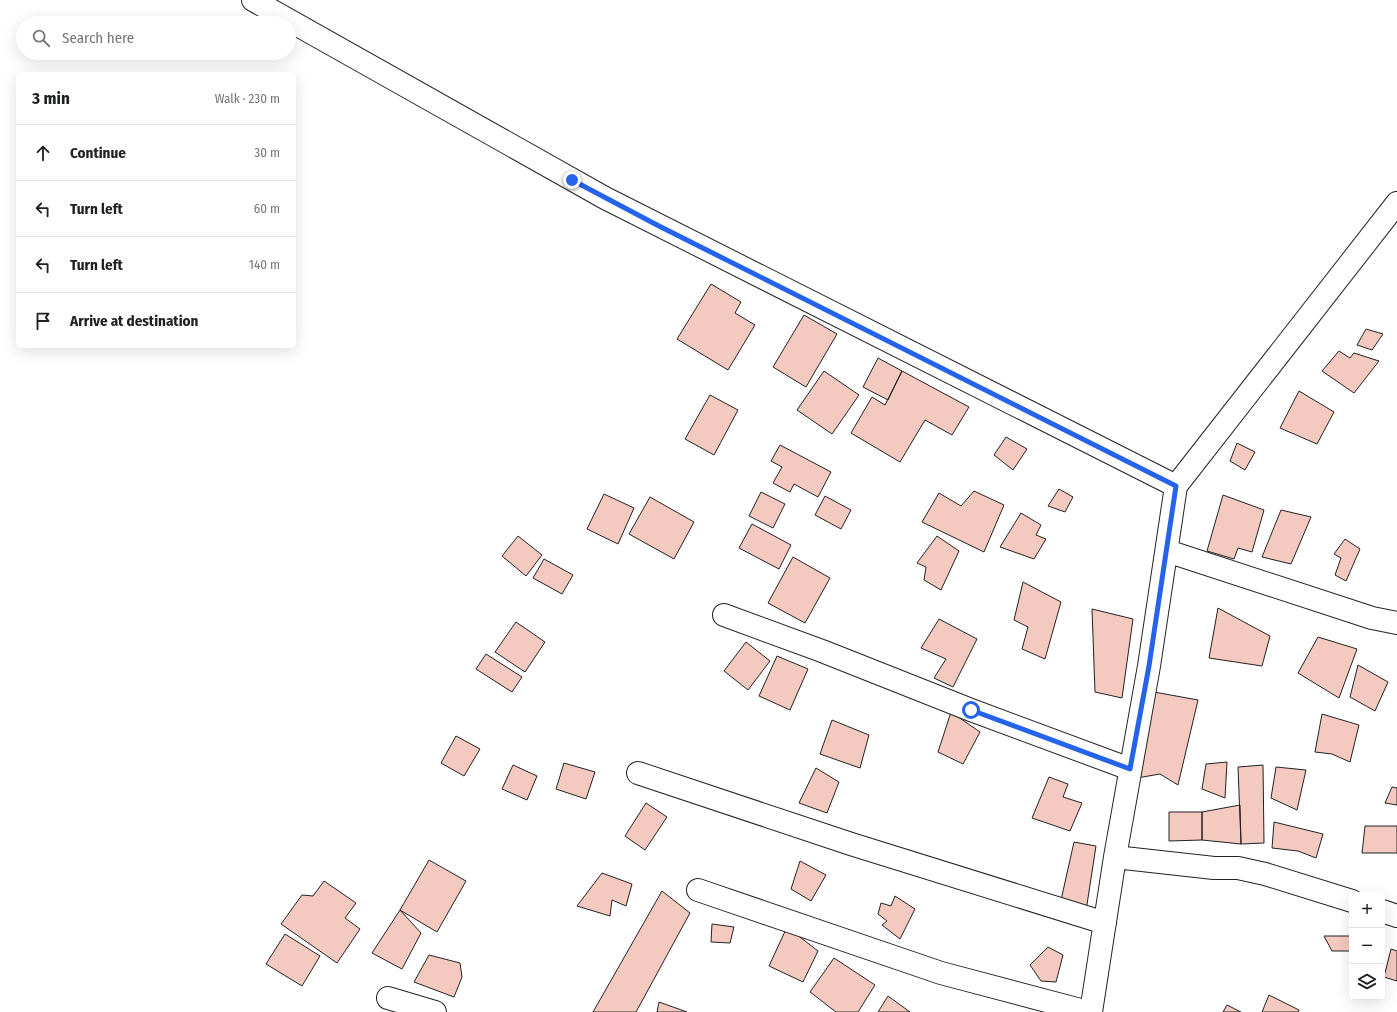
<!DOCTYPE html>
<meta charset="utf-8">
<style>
:root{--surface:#fff;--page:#f2f2f2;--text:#202124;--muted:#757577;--line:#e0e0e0}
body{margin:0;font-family:"Fira Sans Condensed",sans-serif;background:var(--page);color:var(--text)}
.controls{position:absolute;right:12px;bottom:12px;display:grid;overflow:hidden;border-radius:6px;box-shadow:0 4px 16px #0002}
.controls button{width:36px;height:36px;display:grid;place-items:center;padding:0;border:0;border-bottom:1px solid var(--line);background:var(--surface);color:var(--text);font:20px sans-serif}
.stop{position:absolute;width:12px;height:12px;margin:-9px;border:3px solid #2563eb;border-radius:50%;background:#fff}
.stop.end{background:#2563eb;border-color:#fff;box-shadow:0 1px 4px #0008}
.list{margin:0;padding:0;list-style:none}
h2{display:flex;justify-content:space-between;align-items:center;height:52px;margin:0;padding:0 16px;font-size:17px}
h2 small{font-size:13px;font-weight:400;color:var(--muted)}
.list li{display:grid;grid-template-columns:26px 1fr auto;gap:12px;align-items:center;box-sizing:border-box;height:56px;padding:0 16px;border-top:1px solid var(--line)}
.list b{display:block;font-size:15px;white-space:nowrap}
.list em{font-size:13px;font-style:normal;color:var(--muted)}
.icon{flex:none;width:22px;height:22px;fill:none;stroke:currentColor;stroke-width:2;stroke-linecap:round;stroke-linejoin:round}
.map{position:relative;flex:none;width:1397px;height:1012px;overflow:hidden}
.search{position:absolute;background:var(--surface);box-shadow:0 4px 16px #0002;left:16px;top:16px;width:280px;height:44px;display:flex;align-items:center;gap:10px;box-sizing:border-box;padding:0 14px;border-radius:22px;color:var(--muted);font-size:15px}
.panel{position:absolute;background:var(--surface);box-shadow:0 4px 16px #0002;left:16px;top:72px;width:280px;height:276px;border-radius:6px}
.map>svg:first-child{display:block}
</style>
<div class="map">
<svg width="1397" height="1012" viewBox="0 0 1397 1012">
<rect width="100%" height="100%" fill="#fff"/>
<path fill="#f3c9c0" stroke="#222" d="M 711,284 L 741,302 L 735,313 L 755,325 L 728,370 L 677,339 Z
M 804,315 L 837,334 L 806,387 L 773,367 Z
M 1366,329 L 1383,334 L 1372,350 L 1357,345 Z
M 1339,351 L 1350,358 L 1354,353 L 1379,361 L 1354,393 L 1322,371 Z
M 878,358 L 902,371 L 888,400 L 863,387 Z
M 824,371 L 859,395 L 832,434 L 797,410 Z
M 902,371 L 969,407 L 952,435 L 925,420 L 900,462 L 851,433 L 872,397 L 885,405 Z
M 1299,391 L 1334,412 L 1317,444 L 1280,428 Z
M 710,395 L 738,410 L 714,455 L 685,439 Z
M 1006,437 L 1027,449 L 1013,470 L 994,455 Z
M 1237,443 L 1255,452 L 1245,470 L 1230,461 Z
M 780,445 L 831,472 L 818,497 L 794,484 L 790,492 L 773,483 L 782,467 L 771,461 Z
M 1059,489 L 1073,497 L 1065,512 L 1048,506 Z
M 974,491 L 1004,505 L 984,552 L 922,522 L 939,493 L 961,506 Z
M 761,492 L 785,504 L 773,528 L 749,516 Z
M 604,494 L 634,508 L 618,544 L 587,529 Z
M 1223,495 L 1264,510 L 1252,552 L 1238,548 L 1234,559 L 1207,551 Z
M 825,496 L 851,510 L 841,529 L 815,515 Z
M 650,497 L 694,522 L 674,559 L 629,534 Z
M 1281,510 L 1311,517 L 1291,564 L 1262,557 Z
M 1021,513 L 1041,525 L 1036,535 L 1046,539 L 1034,559 L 1000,547 Z
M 752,524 L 791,545 L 779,569 L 739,548 Z
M 518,536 L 542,555 L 526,576 L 502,556 Z
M 937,536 L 959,551 L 941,590 L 924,580 L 926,567 L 917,563 Z
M 1345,539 L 1360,549 L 1346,581 L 1335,575 L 1341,558 L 1334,554 Z
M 793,557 L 830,578 L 805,623 L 768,603 Z
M 544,559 L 573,575 L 562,594 L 533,578 Z
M 1023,582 L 1061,602 L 1045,659 L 1022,649 L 1028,627 L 1014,620 Z
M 1218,608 L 1270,636 L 1262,666 L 1209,658 Z
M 1092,609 L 1133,619 L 1122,698 L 1095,692 Z
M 939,619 L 977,639 L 953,687 L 934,678 L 946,659 L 921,648 Z
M 516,622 L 545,642 L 525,672 L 495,652 Z
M 1318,637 L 1357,649 L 1339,698 L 1298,673 Z
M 746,642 L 770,661 L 748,690 L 724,671 Z
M 486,654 L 522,677 L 512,692 L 476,669 Z
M 777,656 L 808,669 L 790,710 L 759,696 Z
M 1358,665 L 1388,682 L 1375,711 L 1350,697 Z
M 1154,692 L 1198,700 L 1178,785 L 1160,774 L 1137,778 Z
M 951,712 L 980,732 L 963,764 L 938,752 Z
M 1322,714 L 1359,725 L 1350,762 L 1332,754 L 1315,752 Z
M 832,720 L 869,735 L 860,768 L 820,754 Z
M 456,736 L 480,749 L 464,776 L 441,763 Z
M 1227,762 L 1225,798 L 1202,789 L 1206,764 Z
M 564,763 L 595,772 L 586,799 L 556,789 Z
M 513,765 L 537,776 L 527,800 L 502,789 Z
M 1263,765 L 1264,843 L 1241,844 L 1238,767 Z
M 1276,767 L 1306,770 L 1297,810 L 1271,798 Z
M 816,768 L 839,782 L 827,813 L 799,803 Z
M 1049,777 L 1068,784 L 1063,797 L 1082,803 L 1070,831 L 1032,818 Z
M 1392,787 L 1397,788 L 1397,805 L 1385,803 Z
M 646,803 L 667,817 L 645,850 L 625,836 Z
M 1240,805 L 1241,844 L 1202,840 L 1202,812 Z
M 1169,812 L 1202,812 L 1202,840 L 1169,841 Z
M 1274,822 L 1323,834 L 1316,858 L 1298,851 L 1272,848 Z
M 1365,826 L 1397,826 L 1397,853 L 1362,853 Z
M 1074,842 L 1096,846 L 1086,911 L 1061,900 Z
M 429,860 L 466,881 L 437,932 L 400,910 Z
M 800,861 L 826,875 L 811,901 L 791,889 Z
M 602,873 L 632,884 L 626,906 L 612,900 L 610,916 L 577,906 Z
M 324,881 L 356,903 L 345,918 L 360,929 L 337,963 L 281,924 L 302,895 L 313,896 Z
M 662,891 L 690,913 L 636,1012 L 593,1012 Z
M 895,896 L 915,909 L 900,939 L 882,925 L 887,921 L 878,914 L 881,903 L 891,906 Z
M 400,910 L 421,933 L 402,969 L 372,953 Z
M 712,924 L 734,927 L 730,943 L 711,942 Z
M 787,927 L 818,951 L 803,982 L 769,966 Z
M 285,934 L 320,956 L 302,986 L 266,964 Z
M 1324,936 L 1352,936 L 1352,951 L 1332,951 Z
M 1048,947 L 1063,955 L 1056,982 L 1041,981 L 1030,965 Z
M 1391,949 L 1397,951 L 1397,981 L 1384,977 Z
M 429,955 L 460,963 L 462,977 L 454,997 L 414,982 Z
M 834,958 L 875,985 L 858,1012 L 836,1012 L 810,992 Z
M 1269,995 L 1299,1010 L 1298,1012 L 1262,1012 Z
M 888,996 L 910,1012 L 878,1012 Z
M 659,1002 L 687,1012 L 657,1012 Z
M 1227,1005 L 1241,1012 L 1223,1012 Z"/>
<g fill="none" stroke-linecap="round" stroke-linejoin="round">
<defs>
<path id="street" d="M 253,0 L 605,198 L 1176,486
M 1167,551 L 1372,618 L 1397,623
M 724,615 L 822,651 L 971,710 L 1130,769
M 638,773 L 851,844 L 1105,923
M 1115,857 L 1214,868 L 1238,868 L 1265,874 L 1352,901
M 698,890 L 941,973 L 1088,1012
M 1382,911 L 1397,916
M 388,998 L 435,1012
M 1091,1012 L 1115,857 L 1149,666 L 1176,486 L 1397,203"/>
</defs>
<use href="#street" stroke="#222" stroke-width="24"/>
<use href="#street" stroke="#fff" stroke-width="22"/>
</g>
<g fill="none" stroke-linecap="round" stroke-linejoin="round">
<path stroke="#2563eb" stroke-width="5" d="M 572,180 L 657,225 L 1176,486 L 1149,666 L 1130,769 L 971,710"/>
</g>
</svg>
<div class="controls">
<button>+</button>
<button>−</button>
<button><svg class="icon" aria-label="layers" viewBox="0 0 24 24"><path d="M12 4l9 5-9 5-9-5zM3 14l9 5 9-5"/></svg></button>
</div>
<div class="stop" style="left:971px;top:710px"></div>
<div class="stop end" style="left:572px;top:180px"></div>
<div class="search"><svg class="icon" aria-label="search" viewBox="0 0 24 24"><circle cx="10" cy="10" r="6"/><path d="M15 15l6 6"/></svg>Search here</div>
<section class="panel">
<h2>3 min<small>Walk · 230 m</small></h2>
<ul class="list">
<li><svg class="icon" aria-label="ahead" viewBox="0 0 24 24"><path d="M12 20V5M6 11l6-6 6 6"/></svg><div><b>Continue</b></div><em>30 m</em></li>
<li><svg class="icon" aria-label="left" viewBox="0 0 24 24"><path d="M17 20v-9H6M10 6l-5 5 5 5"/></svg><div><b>Turn left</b></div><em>60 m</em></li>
<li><svg class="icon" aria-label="left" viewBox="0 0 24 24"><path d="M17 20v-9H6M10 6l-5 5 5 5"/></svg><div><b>Turn left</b></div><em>140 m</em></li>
<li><svg class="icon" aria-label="arrive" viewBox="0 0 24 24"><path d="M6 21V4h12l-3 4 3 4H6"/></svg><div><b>Arrive at destination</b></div></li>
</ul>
</section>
</div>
